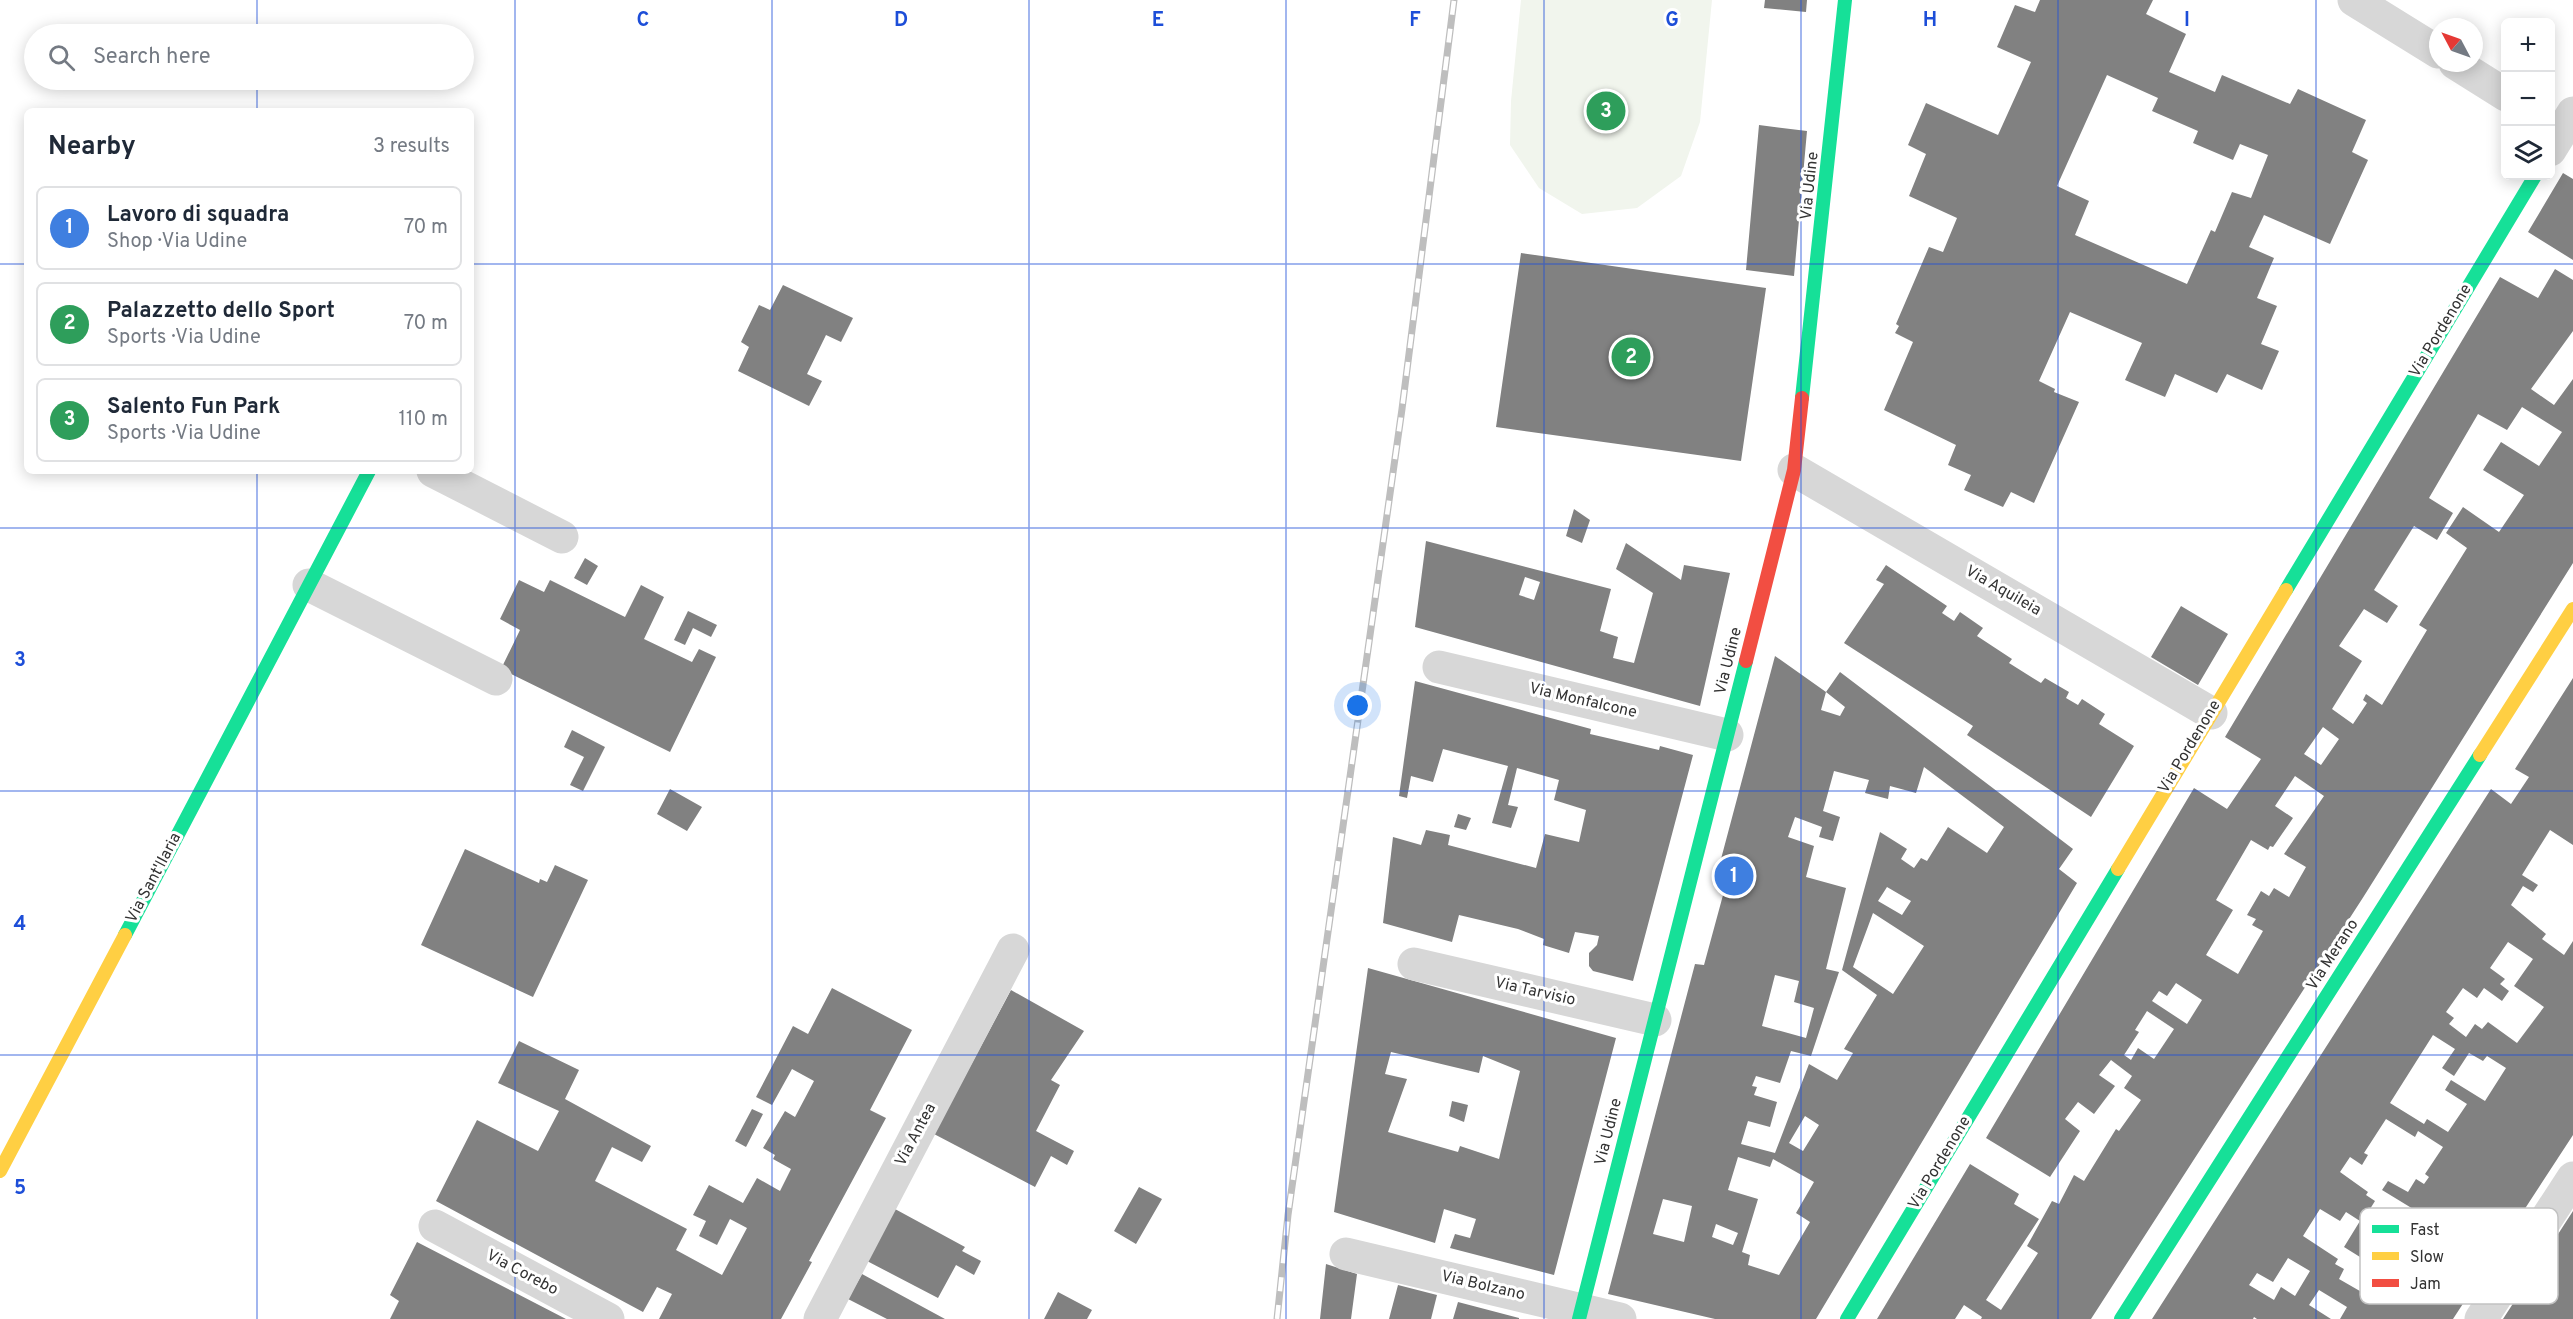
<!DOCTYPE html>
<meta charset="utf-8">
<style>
:root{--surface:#fff;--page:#f6f6f7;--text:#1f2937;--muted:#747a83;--line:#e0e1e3;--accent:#7a7a7a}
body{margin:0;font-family:Overpass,sans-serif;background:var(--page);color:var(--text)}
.controls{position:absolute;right:18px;top:18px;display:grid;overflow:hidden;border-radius:9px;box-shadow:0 3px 15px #0003}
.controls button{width:54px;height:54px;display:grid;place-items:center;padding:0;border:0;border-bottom:2px solid var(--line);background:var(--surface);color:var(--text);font:30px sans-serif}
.compass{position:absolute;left:2429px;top:18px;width:54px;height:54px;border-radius:50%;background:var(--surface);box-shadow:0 3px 15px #0003;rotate:311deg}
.you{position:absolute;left:1358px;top:706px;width:21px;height:21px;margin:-15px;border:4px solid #fff;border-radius:50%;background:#1a73e8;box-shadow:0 0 0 9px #1a73e833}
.badge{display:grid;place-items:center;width:39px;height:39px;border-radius:50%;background:var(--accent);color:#fff;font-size:20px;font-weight:700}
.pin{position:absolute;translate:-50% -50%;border:3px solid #fff;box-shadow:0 2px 6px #0006}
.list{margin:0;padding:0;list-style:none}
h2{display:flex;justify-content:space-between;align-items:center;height:78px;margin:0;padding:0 24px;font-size:26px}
h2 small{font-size:20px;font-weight:400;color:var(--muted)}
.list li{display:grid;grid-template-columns:39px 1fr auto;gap:18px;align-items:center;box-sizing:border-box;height:84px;margin:0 12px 12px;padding:0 12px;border:2px solid var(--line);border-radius:9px}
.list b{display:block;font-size:22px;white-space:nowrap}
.list p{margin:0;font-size:20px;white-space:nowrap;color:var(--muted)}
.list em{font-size:20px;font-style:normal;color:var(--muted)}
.icon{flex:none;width:33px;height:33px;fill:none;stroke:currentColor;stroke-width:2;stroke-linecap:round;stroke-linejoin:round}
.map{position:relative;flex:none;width:2573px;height:1319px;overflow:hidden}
.search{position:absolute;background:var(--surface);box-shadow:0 3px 15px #0003;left:24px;top:24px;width:450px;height:66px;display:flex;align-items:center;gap:15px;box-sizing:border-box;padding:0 21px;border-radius:33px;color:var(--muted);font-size:22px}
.panel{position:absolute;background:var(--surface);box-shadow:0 3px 15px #0003;left:24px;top:108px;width:450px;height:366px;border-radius:9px}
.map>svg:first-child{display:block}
</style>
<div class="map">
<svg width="2573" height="1319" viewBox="0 0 2573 1319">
<rect width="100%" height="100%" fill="#fff"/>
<path fill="#f1f5ed" d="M 1521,0 L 1712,0 L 1700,122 L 1681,176 L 1637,208 L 1582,214 L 1539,188 L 1510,145 L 1511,101 Z"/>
<path fill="#818181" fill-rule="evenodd" d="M 1765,0 L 1807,0 L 1806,12 L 1764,8 Z
M 2040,0 L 2153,0 L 2146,14 L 2186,34 L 2169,72 L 2215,92 L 2222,75 L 2290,104 L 2298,89 L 2366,120 L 2352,152 L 2368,160 L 2330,244 L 2264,215 L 2249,247 L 2274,258 L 2257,298 L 2277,306 L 2261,344 L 2279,351 L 2262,390 L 2227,374 L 2217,393 L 2175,374 L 2165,397 L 2125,380 L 2142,343 L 2070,312 L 2039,381 L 2055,389 L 2054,392 L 2079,402 L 2034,503 L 2011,492 L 2003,507 L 1964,490 L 1971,475 L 1948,465 L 1956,445 L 1884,410 L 1913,342 L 1895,333 L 1899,326 L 1896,324 L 1929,247 L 1943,252 L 1957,218 L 1909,196 L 1926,154 L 1908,145 L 1926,103 L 1998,135 L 2031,62 L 1997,47 L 2015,5 L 2035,12 ZM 2107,75 L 2158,98 L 2152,111 L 2198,131 L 2193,143 L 2233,160 L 2240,144 L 2268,155 L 2251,198 L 2232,192 L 2215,232 L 2211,230 L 2187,284 L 2075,235 L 2089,201 L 2057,186 Z
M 1759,125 L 1807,131 L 1794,276 L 1746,270 Z
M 2563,173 L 2573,179 L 2573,260 L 2528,232 Z
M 1521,253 L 1766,288 L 1741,461 L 1496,427 Z
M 2555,269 L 2573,280 L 2573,331 L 2531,389 L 2554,405 L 2573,379 L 2573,563 L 2364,896 L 2091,1319 L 1981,1319 L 1982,1317 L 1964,1305 L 1955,1319 L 1877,1319 L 1970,1164 L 2019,1194 L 2014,1204 L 2039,1219 L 1986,1300 L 2001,1310 L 2038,1253 L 2027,1246 L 2052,1201 L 2059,1204 L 2074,1175 L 2084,1181 L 2116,1129 L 2119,1131 L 2141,1100 L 2124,1088 L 2132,1076 L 2111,1060 L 2099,1075 L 2115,1086 L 2094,1114 L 2078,1102 L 2065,1119 L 2080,1131 L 2050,1177 L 1986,1138 L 2194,788 L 2227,809 L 2261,759 L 2225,737 L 2500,277 L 2538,298 ZM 2522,407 L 2562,432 L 2539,466 L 2501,442 L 2483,470 L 2524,495 L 2499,532 L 2463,507 L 2446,533 L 2467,548 L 2419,625 L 2427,630 L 2382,705 L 2366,694 L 2363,700 L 2367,703 L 2353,724 L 2332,709 L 2362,661 L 2339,646 L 2364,609 L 2387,623 L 2398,606 L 2374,590 L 2414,526 L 2437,540 L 2453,513 L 2429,498 L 2478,414 L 2507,430 ZM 2323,727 L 2339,739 L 2321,765 L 2304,754 ZM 2295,776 L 2324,796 L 2284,854 L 2306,867 L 2289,897 L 2274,888 L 2269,896 L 2261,891 L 2247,915 L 2256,919 L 2252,925 L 2263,931 L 2238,974 L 2206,955 L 2233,910 L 2216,900 L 2251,840 L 2268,850 L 2270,846 L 2273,847 L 2293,818 L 2275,806 ZM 2176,983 L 2202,1000 L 2187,1024 L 2152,1001 L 2159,991 L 2167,996 ZM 2147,1011 L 2174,1029 L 2154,1059 L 2138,1048 L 2131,1060 L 2124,1055 L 2139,1032 L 2135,1030 Z
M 783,285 L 853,318 L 841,342 L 826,335 L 807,374 L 822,381 L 809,406 L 738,371 L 749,347 L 741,342 L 759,305 L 770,310 Z
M 1574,509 L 1590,520 L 1582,543 L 1566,536 Z
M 1426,541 L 1611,589 L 1600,631 L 1618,637 L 1613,658 L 1634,663 L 1653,593 L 1616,569 L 1626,543 L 1681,580 L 1684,565 L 1730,573 L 1700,706 L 1415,627 ZM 1525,577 L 1540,582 L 1534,600 L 1519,595 Z
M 585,558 L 598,566 L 587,585 L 574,578 Z
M 1886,565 L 1947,606 L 1942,613 L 1954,621 L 1960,612 L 1983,628 L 1977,636 L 2012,659 L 2009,663 L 2041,683 L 2045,678 L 2069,692 L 2066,698 L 2078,705 L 2082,699 L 2105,714 L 2099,724 L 2134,746 L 2091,817 L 1967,735 L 1973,726 L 1844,643 L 1884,584 L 1876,580 Z
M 519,580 L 544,592 L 550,580 L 625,617 L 641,585 L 664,597 L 644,639 L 692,662 L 699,649 L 716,657 L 670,752 L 501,669 L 520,630 L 500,619 Z
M 2181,606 L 2228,634 L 2198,685 L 2151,657 Z
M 688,611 L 717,625 L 711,637 L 693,628 L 685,645 L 674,640 Z
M 1775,656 L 1826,692 L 1821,710 L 1840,716 L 1845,707 L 1826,692 L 1840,672 L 2073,849 L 2059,869 L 2077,883 L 1816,1319 L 1715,1319 L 1608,1294 L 1695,964 L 1704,965 L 1732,862 L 1721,859 ZM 1924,767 L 2004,827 L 1987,853 L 1948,827 L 1927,861 L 1921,858 L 1914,868 L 1901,859 L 1907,849 L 1880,832 L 1842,970 L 1877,995 L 1844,1049 L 1853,1053 L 1837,1080 L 1809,1064 L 1775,1153 L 1741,1144 L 1748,1121 L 1770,1127 L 1777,1102 L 1754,1095 L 1757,1087 L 1752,1086 L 1756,1076 L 1780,1083 L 1791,1051 L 1811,1056 L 1839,972 L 1826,969 L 1846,888 L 1806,877 L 1814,846 L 1788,837 L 1795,817 L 1822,827 L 1819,837 L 1833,841 L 1840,817 L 1823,811 L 1834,771 L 1869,780 L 1865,793 L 1888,799 L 1890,786 L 1916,793 ZM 1887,887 L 1911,901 L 1902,915 L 1878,901 ZM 1873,913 L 1924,946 L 1893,994 L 1853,967 ZM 1775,975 L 1799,981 L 1794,1002 L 1814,1008 L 1806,1038 L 1762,1026 ZM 1805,1116 L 1819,1125 L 1803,1151 L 1789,1143 ZM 1738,1157 L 1770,1167 L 1773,1159 L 1814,1182 L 1796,1213 L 1810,1222 L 1779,1275 L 1748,1265 L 1750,1255 L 1742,1252 L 1758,1199 L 1728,1190 ZM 1663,1199 L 1692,1206 L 1684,1242 L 1653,1234 ZM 1716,1224 L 1738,1233 L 1733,1245 L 1712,1237 Z
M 2573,678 L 2573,845 L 2550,830 L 2522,875 L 2538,885 L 2533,892 L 2523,886 L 2511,905 L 2546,934 L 2542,939 L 2564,955 L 2573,941 L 2573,1135 L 2453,1319 L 2340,1319 L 2347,1307 L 2319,1290 L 2309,1305 L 2331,1319 L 2257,1319 L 2254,1317 L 2253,1319 L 2152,1319 L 2491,789 L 2511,804 L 2529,777 L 2515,769 ZM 2508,942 L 2533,959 L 2514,986 L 2544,1007 L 2517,1043 L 2488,1022 L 2482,1029 L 2475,1024 L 2466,1037 L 2449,1024 L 2454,1018 L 2446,1012 L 2463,988 L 2477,998 L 2484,988 L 2502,1001 L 2509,991 L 2500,984 L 2505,979 L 2490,968 ZM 2433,1035 L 2455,1049 L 2442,1068 L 2454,1076 L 2469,1053 L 2483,1061 L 2487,1056 L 2506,1068 L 2485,1101 L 2451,1080 L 2445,1090 L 2467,1104 L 2448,1132 L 2427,1119 L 2424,1124 L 2390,1103 ZM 2386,1119 L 2415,1137 L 2418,1131 L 2443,1147 L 2425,1174 L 2429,1177 L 2424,1184 L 2416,1179 L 2408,1192 L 2388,1181 L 2382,1190 L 2423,1215 L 2396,1258 L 2365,1237 L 2374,1223 L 2365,1217 L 2375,1201 L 2366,1195 L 2368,1192 L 2340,1172 L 2350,1157 L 2362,1165 L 2368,1155 L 2364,1153 ZM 2320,1209 L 2340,1221 L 2346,1212 L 2360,1221 L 2344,1247 L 2376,1267 L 2373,1273 L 2379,1276 L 2374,1286 L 2377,1288 L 2372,1298 L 2339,1279 L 2344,1269 L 2335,1264 L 2338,1259 L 2303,1236 ZM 2288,1258 L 2310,1271 L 2295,1296 L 2281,1287 L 2274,1300 L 2249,1285 L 2257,1273 L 2273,1282 Z
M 1415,681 L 1591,729 L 1590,734 L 1659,750 L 1660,746 L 1693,755 L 1633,981 L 1593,971 L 1589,966 L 1589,953 L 1597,945 L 1599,936 L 1575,932 L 1569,953 L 1543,945 L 1544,939 L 1518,929 L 1459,915 L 1452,942 L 1383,923 L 1393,837 L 1421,845 L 1426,830 L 1450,835 L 1448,845 L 1536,868 L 1545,834 L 1579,842 L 1586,810 L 1554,800 L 1559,780 L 1517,768 L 1508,805 L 1518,807 L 1511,828 L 1492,823 L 1508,766 L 1443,749 L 1433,782 L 1411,776 L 1407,798 L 1399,796 Z
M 572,730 L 605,747 L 583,791 L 570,785 L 584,757 L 564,747 Z
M 670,789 L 702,807 L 687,831 L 657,814 Z
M 1458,814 L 1471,818 L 1466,830 L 1454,827 Z
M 465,849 L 539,883 L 540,879 L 547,882 L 555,865 L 588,880 L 533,997 L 421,945 Z
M 1368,968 L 1616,1038 L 1554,1275 L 1450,1248 L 1455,1234 L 1470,1238 L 1476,1219 L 1444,1209 L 1435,1243 L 1334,1212 ZM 1391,1052 L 1479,1073 L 1483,1056 L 1520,1071 L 1499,1159 L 1460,1146 L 1458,1152 L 1388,1132 L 1407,1079 L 1385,1074 Z
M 832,988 L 912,1030 L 870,1110 L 886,1118 L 809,1261 L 812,1262 L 781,1319 L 659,1319 L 672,1294 L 657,1287 L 643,1312 L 436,1201 L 477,1120 L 538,1151 L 559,1111 L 498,1083 L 519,1041 L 579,1070 L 565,1099 L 651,1146 L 642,1162 L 612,1147 L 595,1181 L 687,1229 L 676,1250 L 722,1275 L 747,1228 L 730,1219 L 717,1245 L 699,1236 L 706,1221 L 693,1215 L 709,1185 L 743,1203 L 757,1178 L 780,1191 L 791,1169 L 773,1159 L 775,1155 L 763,1148 L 785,1111 L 795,1117 L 814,1081 L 792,1069 L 772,1105 L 756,1097 L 793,1026 L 808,1034 Z
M 1011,990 L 1084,1031 L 1051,1080 L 1060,1085 L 1036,1131 L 1074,1151 L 1067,1165 L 1051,1156 L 1035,1187 L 934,1134 Z
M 1452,1101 L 1468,1105 L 1464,1122 L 1449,1116 Z
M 752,1109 L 763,1114 L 746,1147 L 735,1141 Z
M 1139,1187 L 1162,1199 L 1136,1244 L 1114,1231 Z
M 895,1209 L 965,1247 L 962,1251 L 981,1261 L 974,1275 L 956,1265 L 938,1298 L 867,1261 Z
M 2573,1211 L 2573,1319 L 2503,1319 Z
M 417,1242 L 566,1319 L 390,1319 L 399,1301 L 390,1295 Z
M 1326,1264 L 1357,1274 L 1351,1319 L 1320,1319 Z
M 862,1274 L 945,1319 L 887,1319 L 848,1299 Z
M 1398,1285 L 1437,1295 L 1431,1319 L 1389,1319 Z
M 1058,1292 L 1092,1310 L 1087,1319 L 1044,1319 Z
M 1458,1302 L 1519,1318 L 1519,1319 L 1453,1319 Z"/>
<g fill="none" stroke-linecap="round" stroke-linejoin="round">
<path stroke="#d7d7d7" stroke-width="33" d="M 2354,0 L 2438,52
M 2455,63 L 2506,95
M 2550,150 L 2573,113
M 1794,470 L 2211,713
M 433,471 L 562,537
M 309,585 L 496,679
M 1439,667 L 1727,735
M 1414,964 L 1655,1020
M 435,1226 L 608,1319
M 1346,1254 L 1620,1319
M 820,1319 L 1013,950
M 2481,1319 L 2573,1178"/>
<path stroke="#16e098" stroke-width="14" d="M 1802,398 L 1845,0
M 2286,590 L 2535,176
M 125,935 L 369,471
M 1579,1319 L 1746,661
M 1847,1319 L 2118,869
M 2121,1319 L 2480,755"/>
<path stroke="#ffcf43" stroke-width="14" d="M 2480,755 L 2573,609
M 2118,869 L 2286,590
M 0,1171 L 125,935"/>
<path stroke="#f24e42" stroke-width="14" d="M 1746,661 L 1794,470 L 1802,398"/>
<defs>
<path id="rail" d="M 1277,1319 L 1288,1215 L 1402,409 L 1454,0"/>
</defs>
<use href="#rail" stroke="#bebebe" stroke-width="7"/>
<use href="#rail" stroke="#fff" stroke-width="4.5" stroke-dasharray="14" stroke-linecap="butt"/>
</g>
<path fill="none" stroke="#1d4ed8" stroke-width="1.5" stroke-opacity="0.55" d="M 257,0 L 257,34M 515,0 L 515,1319M 772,0 L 772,1319M 1029,0 L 1029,1319M 1286,0 L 1286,1319M 1544,0 L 1544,1319M 1801,0 L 1801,1319M 2058,0 L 2058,1319M 2316,0 L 2316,1319M 257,80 L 257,111M 0,264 L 27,264M 471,264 L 2573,264M 257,471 L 257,1319M 0,528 L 2573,528M 0,791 L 2573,791M 0,1055 L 2573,1055"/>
<g text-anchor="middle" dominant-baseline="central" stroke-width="6" stroke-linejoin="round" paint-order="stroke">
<g font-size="16" fill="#333" stroke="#fff">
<text transform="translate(1810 186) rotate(-84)">Via Udine</text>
<text transform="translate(2441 331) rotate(-59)">Via Pordenone</text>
<text transform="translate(2003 591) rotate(30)">Via Aquileia</text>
<text transform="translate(1729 661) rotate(-76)">Via Udine</text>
<text transform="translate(1583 701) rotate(13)">Via Monfalcone</text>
<text transform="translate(2190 747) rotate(-59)">Via Pordenone</text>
<text transform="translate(154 878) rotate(-62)">Via Sant'Ilaria</text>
<text transform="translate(2333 955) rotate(-57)">Via Merano</text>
<text transform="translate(1535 992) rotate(13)">Via Tarvisio</text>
<text transform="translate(1609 1132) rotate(-76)">Via Udine</text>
<text transform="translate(916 1135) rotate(-62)">Via Antea</text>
<text transform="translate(1940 1163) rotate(-59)">Via Pordenone</text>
<text transform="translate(522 1273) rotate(28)">Via Corebo</text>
<text transform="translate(1483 1286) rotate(13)">Via Bolzano</text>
</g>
</g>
<rect x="2360" y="1208" width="198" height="96" rx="9" fill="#fff" stroke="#c2c2c2" stroke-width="1.5"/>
<rect x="2372" y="1225" width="27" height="8" fill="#16e098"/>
<rect x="2372" y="1252" width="27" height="8" fill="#ffcf43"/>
<rect x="2372" y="1279" width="27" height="8" fill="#f24e42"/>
<g font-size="16" fill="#333">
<text x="2410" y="1235">Fast</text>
<text x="2410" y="1262">Slow</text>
<text x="2410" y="1289">Jam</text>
</g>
<g font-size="20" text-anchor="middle" font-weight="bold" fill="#1d4ed8" stroke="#fff" stroke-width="6" stroke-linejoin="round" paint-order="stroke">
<text x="643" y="26">C</text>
<text x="901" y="26">D</text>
<text x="1158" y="26">E</text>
<text x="1415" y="26">F</text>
<text x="1672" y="26">G</text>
<text x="1930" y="26">H</text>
<text x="2187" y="26">I</text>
<text x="20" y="666">3</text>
<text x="20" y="930">4</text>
<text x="20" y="1194">5</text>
</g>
</svg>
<div class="controls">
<button>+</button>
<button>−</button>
<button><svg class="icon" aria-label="layers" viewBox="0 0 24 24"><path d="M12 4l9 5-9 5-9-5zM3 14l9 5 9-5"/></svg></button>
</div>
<svg class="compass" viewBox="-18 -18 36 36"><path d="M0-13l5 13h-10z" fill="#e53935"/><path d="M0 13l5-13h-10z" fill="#747a83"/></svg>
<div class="you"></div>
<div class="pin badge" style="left:1734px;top:876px;background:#3f7fe0">1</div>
<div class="pin badge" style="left:1631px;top:357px;background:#2e9e5b">2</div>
<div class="pin badge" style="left:1606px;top:111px;background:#2e9e5b">3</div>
<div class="search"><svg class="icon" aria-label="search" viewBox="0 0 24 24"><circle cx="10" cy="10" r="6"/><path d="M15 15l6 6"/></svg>Search here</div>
<section class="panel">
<h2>Nearby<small>3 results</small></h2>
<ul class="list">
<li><span class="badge" style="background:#3f7fe0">1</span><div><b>Lavoro di squadra</b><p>Shop · Via Udine</p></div><em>70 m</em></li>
<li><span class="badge" style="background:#2e9e5b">2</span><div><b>Palazzetto dello Sport</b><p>Sports · Via Udine</p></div><em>70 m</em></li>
<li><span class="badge" style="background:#2e9e5b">3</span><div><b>Salento Fun Park</b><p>Sports · Via Udine</p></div><em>110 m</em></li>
</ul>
</section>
</div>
